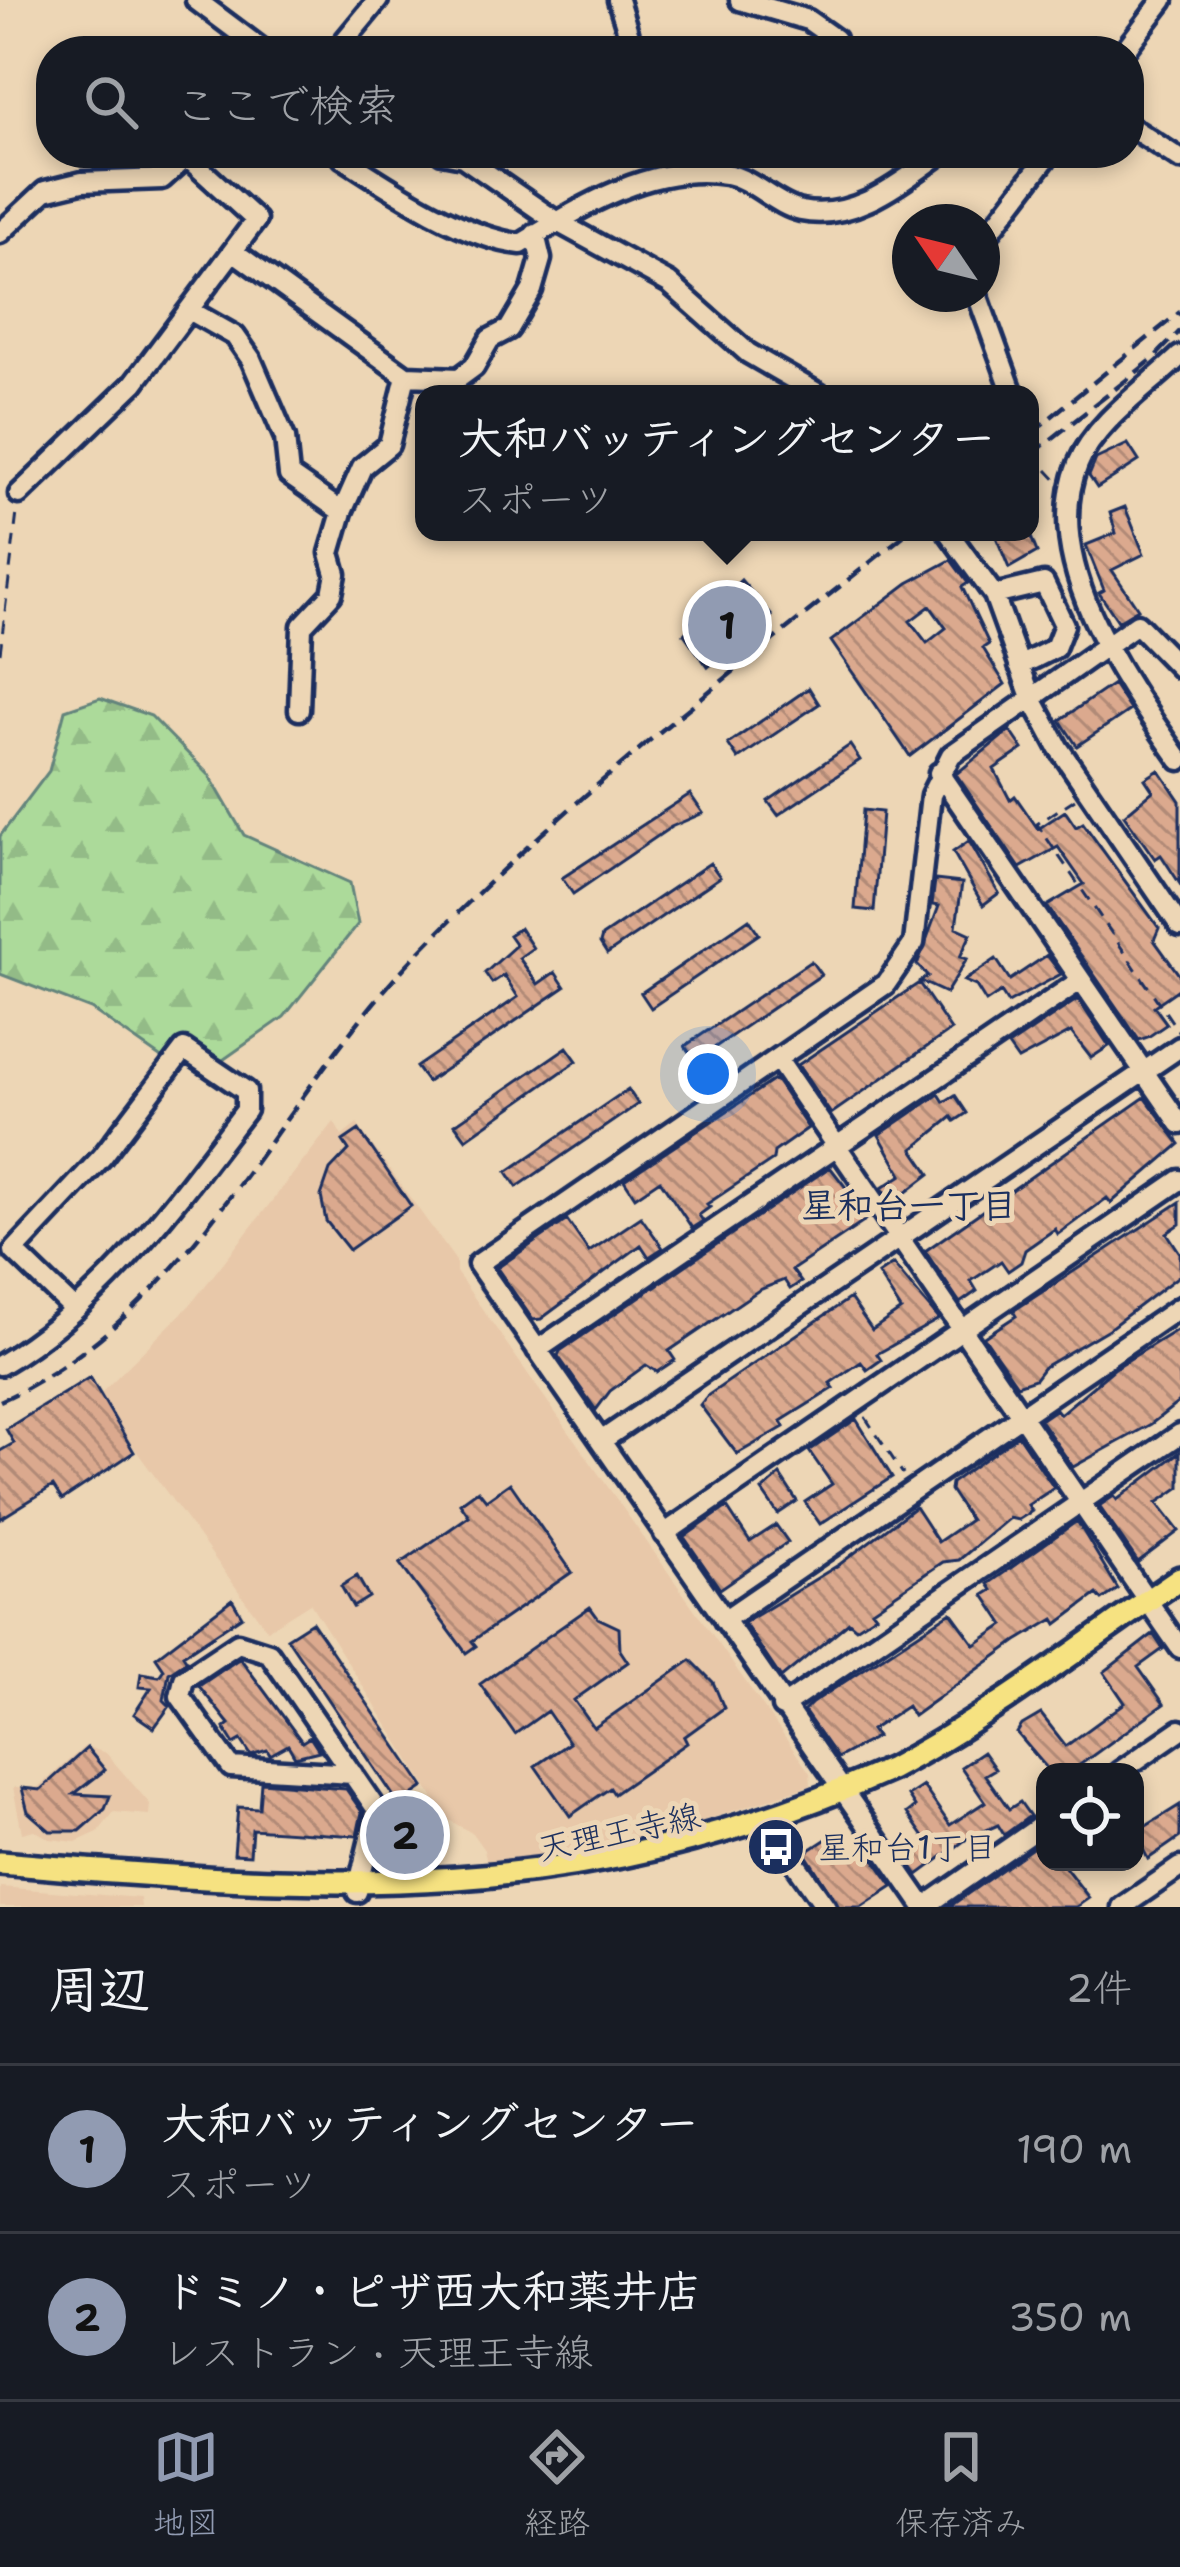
<!DOCTYPE html>
<html lang="ja">
<meta charset="utf-8">
<style>
:root{--surface:#171b24;--page:#20242c;--text:#f1f3f6;--muted:#9ea1a6;--line:#363941;--accent:#919bb2}
body{margin:0;font-family:"Shantell Sans","Klee One",sans-serif;background:var(--page);color:var(--text)}
.controls{position:absolute;right:36px;bottom:36px;display:grid;overflow:hidden;border-radius:24px;box-shadow:0 6px 18px #0003}
.controls button{width:108px;height:108px;display:grid;place-items:center;padding:0;border:0;border-bottom:3px solid var(--line);background:var(--surface);color:var(--text);font:60px sans-serif}
.compass{position:absolute;left:892px;top:204px;width:108px;height:108px;border-radius:50%;background:var(--surface);box-shadow:0 6px 18px #0003;rotate:305deg}
.you{position:absolute;left:708px;top:1074px;width:42px;height:42px;margin:-30px;border:9px solid #fff;border-radius:50%;background:#1a73e8;box-shadow:0 0 0 18px #1a73e833}
.badge{display:grid;place-items:center;width:78px;height:78px;border-radius:50%;background:var(--accent);color:#111;font-size:39px;font-weight:700}
.pin{position:absolute;translate:-50% -50%;border:6px solid #fff;box-shadow:0 3px 12px #0006}
.popup{position:absolute;left:415px;top:385px;width:624px;height:156px;box-sizing:border-box;display:grid;place-content:center;border-radius:24px;background:var(--surface);filter:drop-shadow(0 3px 9px #0005);font-size:39px;white-space:nowrap;color:var(--muted)}
.popup b{font-size:45px;color:var(--text)}
.popup::after{content:'';position:absolute;left:50%;top:100%;margin-left:-24px;border:24px solid transparent;border-top-color:var(--surface)}
.list{margin:0;padding:0;list-style:none}
h2{display:flex;justify-content:space-between;align-items:center;height:156px;margin:0;padding:0 48px;font-size:51px}
h2 small{font-size:39px;font-weight:400;color:var(--muted)}
.list li{display:grid;grid-template-columns:78px 1fr auto;gap:36px;align-items:center;box-sizing:border-box;height:168px;padding:0 48px;border-top:3px solid var(--line)}
.list b{display:block;font-size:45px;white-space:nowrap}
.list p{margin:0;font-size:39px;white-space:nowrap;color:var(--muted)}
.list em{font-size:39px;font-style:normal;color:var(--muted)}
.icon{flex:none;width:66px;height:66px;fill:none;stroke:currentColor;stroke-width:2;stroke-linecap:round;stroke-linejoin:round}
.map{position:relative;flex:none;width:1180px;height:1907px;overflow:hidden}
.search{position:absolute;background:var(--surface);box-shadow:0 6px 18px #0003;left:36px;right:36px;top:36px;height:132px;display:flex;align-items:center;gap:30px;box-sizing:border-box;padding:0 42px;border-radius:48px;color:var(--muted);font-size:45px}
.sheet{height:492px;background:var(--surface)}
nav{display:flex;justify-content:space-around;align-items:center;box-sizing:border-box;height:168px;border-top:3px solid var(--line);background:var(--surface);font-size:33px;color:var(--muted)}
nav a{display:grid;justify-items:center;gap:6px}
nav .on{color:var(--accent)}
.map>svg:first-child{display:block}
</style>
<div class="map">
<svg width="1180" height="1907" viewBox="0 0 1180 1907">
<defs>
<pattern id="forest-firs" width="22" height="20" patternUnits="userSpaceOnUse" patternTransform="scale(3)"><rect width="22" height="20" fill="#acda9a"/><path d="M5 1l3.5 6h-7zM16 11l3.5 6h-7z" fill="#93bb87"/></pattern>
<pattern id="building-back-hatch" width="6" height="6" patternUnits="userSpaceOnUse" patternTransform="scale(3)"><rect width="6" height="6" fill="#dba98e"/><path d="M-1 5l2 2M0 0l6 6M5-1l2 2" fill="none" stroke="#b18a77"/></pattern>
</defs>
<rect width="100%" height="100%" fill="#edd6b5"/>
<filter id="ink" filterUnits="userSpaceOnUse"><feTurbulence type="fractalNoise" baseFrequency=".00833" numOctaves="2"/><feDisplacementMap in="SourceGraphic" scale="24" xChannelSelector="R" yChannelSelector="G"/><feConvolveMatrix kernelMatrix="1 2 1 2 8 2 1 2 1" color-interpolation-filters="sRGB"/></filter>
<g filter="url(#ink)">
<path fill="#e8c8a9" d="M 334,1122 L 342,1136 L 357,1124 L 456,1261 L 456,1272 L 810,1773 L 811,1785 L 628,1846 L 488,1867 L 484,1850 L 472,1833 L 447,1819 L 310,1603 L 267,1630 L 97,1397 L 190,1305 Z
M 85,1746 L 106,1753 L 150,1804 L 149,1815 L 114,1812 L 98,1832 L 76,1842 L 50,1839 L 34,1830 L 22,1833 L 13,1787 L 38,1787 Z
M 0,1887 L 140,1898 L 141,1907 L 0,1907 Z"/>
<path fill="url(#forest-firs)" stroke="#64847c" stroke-width="3" d="M 100,698 L 151,716 L 209,775 L 244,835 L 350,883 L 358,924 L 284,1017 L 213,1067 L 170,1064 L 91,1009 L 0,974 L 0,836 L 49,771 L 65,710 Z"/>
<path fill="url(#building-back-hatch)" stroke="#1b2f5e" stroke-width="3" fill-rule="evenodd" d="M 1128,444 L 1139,461 L 1097,488 L 1089,476 L 1096,459 Z
M 1125,507 L 1144,554 L 1112,570 L 1138,609 L 1118,621 L 1099,593 L 1104,590 L 1086,545 L 1116,533 L 1110,513 Z
M 994,532 L 1029,532 L 1037,552 L 1009,568 Z
M 951,560 L 968,583 L 962,587 L 989,644 L 983,648 L 1005,684 L 910,756 L 831,641 L 908,583 ZM 930,606 L 946,628 L 927,643 L 910,621 Z
M 741,580 L 772,616 L 708,667 L 684,634 Z
M 1113,684 L 1130,710 L 1077,746 L 1060,720 Z
M 809,688 L 819,704 L 738,759 L 728,744 Z
M 1010,730 L 1023,749 L 994,769 L 1010,800 L 1015,796 L 1038,829 L 1065,811 L 1076,827 L 1083,823 L 1159,928 L 1154,940 L 1180,976 L 1180,988 L 1154,1006 L 1167,1024 L 1148,1037 L 1139,1040 L 1047,906 L 1084,884 L 1058,847 L 1020,868 L 956,774 Z
M 850,745 L 860,760 L 778,815 L 768,801 Z
M 1159,770 L 1180,801 L 1180,884 L 1161,855 L 1155,859 L 1124,815 L 1153,791 L 1145,779 Z
M 690,794 L 703,813 L 671,827 L 573,894 L 562,878 Z
M 863,810 L 882,812 L 874,911 L 855,909 Z
M 969,841 L 999,893 L 983,905 L 953,852 Z
M 710,863 L 720,877 L 607,954 L 600,943 L 602,936 Z
M 935,880 L 962,883 L 956,927 L 971,934 L 960,957 L 967,959 L 946,993 L 920,981 L 928,976 L 917,965 L 939,906 L 932,905 Z
M 749,919 L 759,934 L 651,1008 L 641,993 Z
M 520,928 L 533,948 L 519,958 L 538,984 L 555,972 L 565,987 L 427,1082 L 416,1067 L 518,997 L 504,975 L 492,983 L 485,973 L 516,945 L 509,935 Z
M 1047,955 L 1061,974 L 1008,1003 L 1001,992 L 986,1002 L 976,986 L 964,981 L 996,959 L 1010,980 Z
M 811,961 L 821,975 L 695,1061 L 685,1046 Z
M 919,983 L 951,1030 L 831,1114 L 798,1065 Z
M 1078,999 L 1109,1046 L 1091,1058 L 1071,1032 L 1018,1060 L 1008,1046 Z
M 567,1047 L 577,1061 L 466,1139 L 455,1124 Z
M 775,1079 L 808,1128 L 774,1152 L 773,1160 L 707,1204 L 710,1207 L 699,1215 L 703,1221 L 692,1228 L 660,1180 L 635,1197 L 624,1180 Z
M 628,1089 L 638,1104 L 517,1187 L 507,1172 Z
M 939,1094 L 944,1102 L 955,1095 L 967,1113 L 955,1121 L 952,1117 L 913,1149 L 930,1174 L 892,1203 L 882,1188 L 902,1175 L 879,1135 Z
M 1145,1097 L 1180,1144 L 1111,1203 L 1107,1198 L 1058,1234 L 1055,1229 L 1025,1250 L 1021,1262 L 1008,1271 L 1001,1261 L 971,1281 L 977,1291 L 960,1303 L 925,1251 Z
M 359,1130 L 411,1206 L 349,1250 L 326,1221 L 321,1196 L 330,1170 L 349,1150 L 343,1141 Z
M 830,1167 L 868,1216 L 862,1223 L 792,1270 L 801,1282 L 790,1289 L 784,1280 L 759,1290 L 669,1351 L 675,1360 L 657,1372 L 646,1365 L 610,1391 L 596,1410 L 558,1356 L 560,1351 Z
M 1180,1202 L 1180,1224 L 1167,1233 L 1180,1253 L 1180,1275 L 1110,1328 L 1044,1367 L 1035,1379 L 1017,1385 L 984,1337 L 1016,1316 L 1013,1311 Z
M 641,1217 L 663,1248 L 649,1257 L 641,1245 L 541,1319 L 533,1320 L 497,1268 L 567,1220 L 589,1252 Z
M 893,1264 L 939,1319 L 877,1354 L 881,1360 L 867,1370 L 861,1362 L 830,1383 L 834,1388 L 781,1421 L 784,1427 L 737,1454 L 700,1405 L 707,1396 L 850,1298 L 872,1330 L 901,1310 L 878,1274 Z
M 1180,1328 L 1180,1401 L 1151,1424 L 1073,1467 L 1040,1420 L 1056,1409 L 1060,1414 L 1115,1368 Z
M 90,1377 L 134,1452 L 62,1500 L 53,1486 L 0,1519 L 0,1451 L 14,1443 L 6,1429 Z
M 856,1419 L 892,1477 L 820,1524 L 805,1502 L 832,1484 L 809,1451 Z
M 1018,1435 L 1054,1488 L 1028,1505 L 1032,1511 L 1018,1520 L 1009,1518 L 959,1560 L 943,1562 L 872,1610 L 876,1615 L 856,1628 L 849,1622 L 781,1678 L 744,1623 L 840,1564 L 915,1507 L 938,1542 L 970,1520 L 950,1490 L 951,1483 Z
M 1180,1452 L 1180,1487 L 1157,1503 L 1179,1531 L 1138,1562 L 1099,1506 L 1114,1496 L 1117,1500 Z
M 780,1475 L 797,1501 L 778,1514 L 762,1491 Z
M 510,1483 L 572,1572 L 472,1641 L 476,1646 L 466,1653 L 400,1564 L 469,1516 L 460,1503 L 478,1490 L 486,1500 Z
M 727,1507 L 750,1542 L 776,1525 L 788,1542 L 720,1589 L 684,1537 Z
M 1077,1521 L 1118,1589 L 1102,1600 L 1097,1594 L 1057,1624 L 1054,1619 L 1017,1641 L 913,1716 L 907,1706 L 871,1730 L 876,1737 L 837,1758 L 804,1711 L 812,1703 L 951,1612 L 975,1645 L 1004,1625 L 984,1595 L 992,1590 L 988,1584 Z
M 357,1576 L 369,1597 L 353,1607 L 341,1586 Z
M 232,1599 L 242,1616 L 183,1655 L 187,1661 L 169,1673 L 164,1700 L 170,1706 L 154,1728 L 134,1714 L 151,1688 L 139,1687 L 141,1673 L 159,1676 L 164,1669 L 156,1657 Z
M 590,1607 L 598,1618 L 619,1628 L 620,1650 L 628,1662 L 574,1700 L 594,1728 L 691,1660 L 713,1682 L 724,1708 L 684,1737 L 687,1743 L 614,1794 L 610,1788 L 570,1816 L 535,1766 L 569,1743 L 547,1711 L 515,1734 L 480,1684 Z
M 312,1622 L 424,1787 L 399,1804 L 287,1638 Z
M 1153,1634 L 1163,1649 L 1138,1667 L 1164,1704 L 1070,1772 L 1050,1772 L 1017,1733 L 1022,1725 L 1041,1714 L 1066,1746 L 1125,1703 L 1104,1672 Z
M 240,1658 L 302,1742 L 310,1737 L 319,1751 L 295,1757 L 288,1745 L 270,1755 L 267,1750 L 251,1755 L 241,1740 L 234,1744 L 224,1728 L 229,1724 L 199,1686 Z
M 87,1748 L 105,1770 L 74,1794 L 110,1796 L 105,1809 L 80,1831 L 50,1831 L 28,1812 L 22,1788 L 40,1790 Z
M 983,1752 L 995,1769 L 985,1775 L 1009,1809 L 1020,1802 L 1030,1816 L 1004,1835 L 998,1825 L 968,1838 L 918,1875 L 905,1857 L 926,1840 L 907,1813 L 915,1807 L 908,1796 L 923,1786 L 950,1825 L 985,1802 L 961,1767 Z
M 261,1782 L 346,1789 L 362,1812 L 357,1836 L 252,1829 L 250,1855 L 234,1854 L 238,1807 L 259,1808 Z
M 1180,1805 L 1180,1837 L 1148,1859 L 1135,1833 Z
M 389,1820 L 426,1820 L 426,1844 L 389,1844 Z
M 828,1838 L 841,1857 L 867,1849 L 893,1886 L 861,1907 L 839,1907 L 805,1853 Z
M 1045,1839 L 1045,1862 L 1061,1862 L 1089,1898 L 1076,1907 L 949,1907 Z"/>
<g fill="none" stroke-linecap="round" stroke-linejoin="round">
<defs>
<path id="minor" d="M 196,0 L 264,51
M 618,0 L 631,42 L 648,51
M 740,0 L 808,20 L 835,39
M 336,51 L 378,0
M 1124,51 L 1163,0
M 1129,126 L 1180,159
M 347,153 L 343,158 C 389,188 465,239 521,244 C 581,207 652,162 726,174 C 753,179 775,205 801,211 C 855,222 902,181 942,153
M 442,153 L 463,157 L 554,220 L 669,283 L 748,353 L 819,394
M 0,233 L 45,191 L 82,182 L 162,179 L 191,153
M 982,242 L 1050,153
M 233,251 L 406,376
M 977,294 L 1013,394
M 189,310 L 235,336 L 251,359 L 285,438 L 289,475 L 342,512
M 1180,356 C 1148,387 1095,422 1078,464 C 1038,562 1127,684 1180,760
M 19,494 L 134,383 L 256,220 L 187,157
M 948,532 L 994,595 L 1031,697 L 1058,747 L 1180,926
M 994,595 L 1044,583 L 1064,625 L 1055,648 L 1019,666
M 299,710 L 302,626 L 332,594 L 336,574 L 330,553 L 342,512 L 362,467 L 389,445 L 406,376 L 459,378 L 474,367 L 490,339 L 509,329 L 532,290 L 541,259 L 535,234
M 939,773 L 1180,1124
M 778,1060 L 1180,1648
M 537,1350 L 1081,980
M 0,1365 C 103,1304 174,1204 246,1110 L 246,1091 L 184,1049 L 102,1157 L 14,1251 L 75,1310
M 601,1441 L 1180,1047
M 664,1534 L 1180,1180
M 724,1620 L 1180,1307
M 782,1707 L 1180,1434
M 1119,1772 L 1180,1730
M 353,1774 L 231,1767 L 180,1696 L 184,1679 L 238,1643 L 269,1653 L 377,1810 L 357,1892
M 769,1826 L 826,1907
M 924,1907 L 478,1264 L 886,984 L 914,943 L 931,795 L 951,755 L 1137,624 L 1180,668
M 924,1907 L 1045,1823
M 1122,1907 L 1180,1867"/>
<path id="major" d="M 0,1863 C 331,1891 582,1907 891,1769 C 993,1715 1085,1643 1180,1578"/>
</defs>
<use href="#minor" stroke="#1b2f5e" stroke-width="27"/>
<use href="#major" stroke="#1b2f5e" stroke-width="30"/>
<path stroke="#1b2f5e" stroke-width="3" stroke-dasharray="12 9" stroke-linecap="butt" d="M 1047,470 L 1058,482
M 0,653 L 17,513
M 1075,799 L 1037,824 L 1179,1032
M 865,1417 L 903,1474"/>
<use href="#minor" stroke="#edd6b5" stroke-width="18"/>
<use href="#major" stroke="#f6e281" stroke-width="21"/>
<path stroke="#1b2f5e" stroke-width="4.5" stroke-dasharray="18 9" stroke-linecap="butt" d="M 1030,434 L 1180,312
M 1030,456 L 1153,359 L 1180,331
M 0,1401 C 193,1313 278,1098 418,953 C 568,798 741,666 908,532"/>
</g>
</g>
<defs>
<symbol id="bus-disc" viewBox="-11 -11 22 22"><circle r="9.5" fill="#1b2f5e" stroke="#edd6b5"/><path d="M-5-6H5V4H4V6H2V4H-2V6H-4V4H-5ZM-3.5-4V0h7V-4ZM-3.5 1.2v1.5H-2V1.2ZM2 1.2v1.5H3.5V1.2Z" fill="#fff"/></symbol>
</defs>
<g fill-rule="evenodd">
<use href="#bus-disc" x="743" y="1814" width="66" height="66"/>
</g>
<g text-anchor="middle" dominant-baseline="central" stroke-width="10" stroke-linejoin="round" paint-order="stroke">
<g font-size="33" fill="#1b2f5e" stroke="#edd6b5">
<text transform="translate(619 1832) rotate(-12)">天理王寺線</text>
</g>
<g font-size="33" fill="#1b2f5e" stroke="#edd6b5" text-anchor="start">
<text x="818" y="1847">星和台1丁目</text>
</g>
<g font-size="36" font-weight="bold" fill="#1b2f5e" stroke="#edd6b5">
<text x="909" y="1205">星和台一丁目</text>
</g>
</g>
</svg>
<div class="controls">
<button><svg class="icon" aria-label="locate" viewBox="0 0 24 24"><circle cx="12" cy="12" r="6"/><path d="M12 2v4M12 18v4M2 12h4M18 12h4"/></svg></button>
</div>
<svg class="compass" viewBox="-18 -18 36 36"><path d="M0-13l5 13h-10z" fill="#e53935"/><path d="M0 13l5-13h-10z" fill="#9ea1a6"/></svg>
<div class="you"></div>
<div class="pin badge" style="left:727px;top:625px">1</div>
<div class="popup"><b>大和バッティングセンター</b>スポーツ</div>
<div class="pin badge" style="left:405px;top:1835px">2</div>
<div class="search"><svg class="icon" aria-label="search" viewBox="0 0 24 24"><circle cx="10" cy="10" r="6"/><path d="M15 15l6 6"/></svg>ここで検索</div>
</div>
<section class="sheet">
<h2>周辺<small>2件</small></h2>
<ul class="list">
<li><span class="badge">1</span><div><b>大和バッティングセンター</b><p>スポーツ</p></div><em>190 m</em></li>
<li><span class="badge">2</span><div><b>ドミノ・ピザ西大和薬井店</b><p>レストラン · 天理王寺線</p></div><em>350 m</em></li>
</ul>
</section>
<nav>
<a class="on"><svg class="icon" aria-label="map" viewBox="0 0 24 24"><path d="M3 6l6-2 6 2 6-2v14l-6 2-6-2-6 2zM9 4v14M15 6v14"/></svg>地図</a>
<a><svg class="icon" aria-label="directions" viewBox="0 0 24 24"><path d="M12 3l9 9-9 9-9-9zM9 14v-3h6M13 9l2 2-2 2"/></svg>経路</a>
<a><svg class="icon" aria-label="saved" viewBox="0 0 24 24"><path d="M7 4h10v16l-5-4-5 4z"/></svg>保存済み</a>
</nav>
